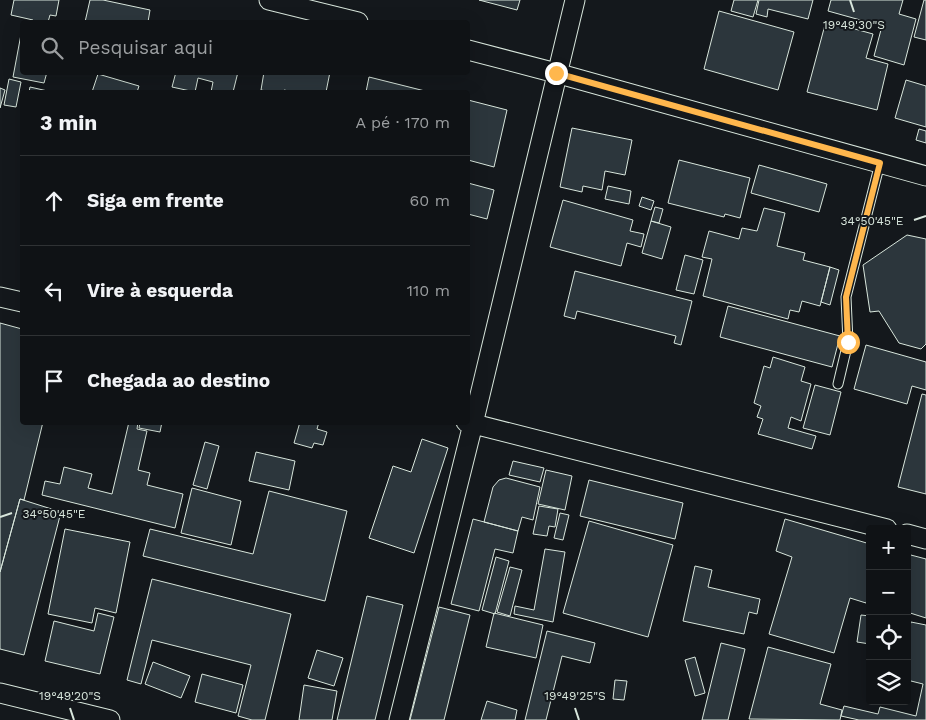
<!DOCTYPE html>
<html lang="pt">
<meta charset="utf-8">
<style>
:root{--surface:#0f1215;--page:#1d2022;--text:#f1f3f6;--muted:#9b9ea0;--line:#2f3234}
body{margin:0;font-family:"Work Sans",sans-serif;background:var(--page);color:var(--text)}
.controls{position:absolute;right:15px;bottom:15px;display:grid;overflow:hidden;border-radius:5px;box-shadow:0 5px 20px #0002}
.controls button{width:45px;height:45px;display:grid;place-items:center;padding:0;border:0;border-bottom:1px solid var(--line);background:var(--surface);color:var(--text);font:25px sans-serif}
.stop{position:absolute;width:15px;height:15px;margin:-11px;border:4px solid #ffb74d;border-radius:50%;background:#fff}
.stop.end{background:#ffb74d;border-color:#fff;box-shadow:0 1px 5px #0008}
.list{margin:0;padding:0;list-style:none}
h2{display:flex;justify-content:space-between;align-items:center;height:65px;margin:0;padding:0 20px;font-size:21px}
h2 small{font-size:16px;font-weight:400;color:var(--muted)}
.list li{display:grid;grid-template-columns:32px 1fr auto;gap:15px;align-items:center;box-sizing:border-box;height:90px;padding:0 20px;border-top:1px solid var(--line)}
.list b{display:block;font-size:19px;white-space:nowrap}
.list em{font-size:16px;font-style:normal;color:var(--muted)}
.icon{flex:none;width:28px;height:28px;fill:none;stroke:currentColor;stroke-width:2;stroke-linecap:round;stroke-linejoin:round}
.map{position:relative;flex:none;width:926px;height:720px;overflow:hidden}
.search{position:absolute;background:var(--surface);box-shadow:0 5px 20px #0002;left:20px;top:20px;width:450px;height:55px;display:flex;align-items:center;gap:12px;box-sizing:border-box;padding:0 18px;border-radius:5px;color:var(--muted);font-size:19px}
.panel{position:absolute;background:var(--surface);box-shadow:0 5px 20px #0002;left:20px;top:90px;width:450px;height:335px;border-radius:5px}
.map>svg:first-child{display:block}
</style>
<div class="map">
<svg width="926" height="720" viewBox="0 0 926 720">
<rect width="100%" height="100%" fill="#14181c"/>
<path fill="#2c363c" stroke="#d8e6dc" d="M 14,0 L 59,0 L 56,16 L 50,15 L 48,22 L 32,22 L 33,20 L 11,15 Z
M 90,0 L 103,0 L 150,10 L 148,22 L 85,22 Z
M 479,0 L 520,0 L 517,10 Z
M 734,0 L 758,0 L 753,17 L 731,11 Z
M 759,0 L 813,0 L 808,19 L 768,9 L 767,17 L 756,14 Z
M 831,0 L 903,0 L 899,14 L 916,19 L 904,65 L 874,56 L 882,26 L 828,11 Z
M 924,0 L 926,0 L 926,40 L 914,37 Z
M 719,11 L 794,32 L 778,90 L 704,69 Z
M 826,21 L 873,34 L 866,58 L 888,64 L 877,110 L 807,92 Z
M 22,29 L 22,72 L 47,72 L 44,83 L 13,77 Z
M 176,72 L 238,72 L 233,92 L 211,92 L 213,82 L 198,78 L 195,92 L 172,87 Z
M 264,72 L 330,72 L 326,92 L 294,92 L 284,90 L 284,92 L 272,92 L 261,90 Z
M 98,74 L 139,86 L 137,92 L 92,92 Z
M 369,77 L 429,92 L 366,92 Z
M 9,79 L 21,82 L 16,107 L 4,105 Z
M 906,80 L 926,86 L 926,127 L 895,118 Z
M 30,87 L 52,92 L 29,92 Z
M 0,88 L 5,90 L 0,108 Z
M 468,100 L 507,110 L 494,167 L 468,160 Z
M 572,128 L 632,140 L 625,175 L 605,171 L 602,190 L 583,186 L 582,192 L 560,187 Z
M 919,129 L 926,131 L 926,143 L 916,140 Z
M 679,160 L 750,178 L 740,218 L 725,214 L 724,217 L 668,203 Z
M 759,165 L 827,184 L 819,212 L 751,193 Z
M 468,183 L 494,190 L 487,219 L 468,214 Z
M 608,186 L 631,191 L 629,204 L 605,199 Z
M 642,197 L 654,201 L 651,210 L 639,206 Z
M 563,200 L 633,220 L 630,231 L 644,234 L 641,247 L 627,243 L 621,266 L 550,247 Z
M 655,207 L 663,209 L 659,223 L 651,221 Z
M 764,208 L 785,213 L 777,246 L 805,253 L 803,260 L 830,267 L 820,306 L 802,301 L 799,312 L 790,310 L 788,319 L 703,296 L 712,259 L 702,257 L 709,231 L 739,239 L 742,228 L 757,231 Z
M 651,221 L 671,227 L 662,259 L 642,253 Z
M 907,235 L 926,239 L 926,344 L 921,349 L 899,343 L 879,311 L 870,312 L 863,265 Z
M 685,255 L 703,260 L 694,294 L 676,290 Z
M 830,267 L 839,270 L 830,305 L 821,302 Z
M 575,271 L 692,301 L 681,345 L 674,343 L 676,336 L 577,311 L 575,319 L 564,316 Z
M 728,306 L 840,336 L 832,367 L 720,337 Z
M 0,323 L 22,329 L 22,422 L 43,422 L 24,500 L 20,499 L 0,572 Z
M 866,345 L 926,362 L 926,390 L 912,386 L 907,404 L 854,389 Z
M 773,357 L 805,367 L 801,381 L 811,384 L 801,421 L 791,417 L 788,428 L 816,436 L 812,449 L 758,434 L 763,419 L 757,417 L 761,406 L 754,403 L 764,366 L 770,368 Z
M 815,385 L 841,392 L 830,435 L 803,428 Z
M 922,394 L 926,395 L 926,494 L 898,487 Z
M 129,422 L 138,422 L 137,429 L 147,431 L 138,470 L 150,473 L 147,485 L 183,494 L 175,528 L 42,495 L 45,481 L 60,484 L 64,467 L 92,474 L 88,488 L 112,494 Z
M 140,422 L 162,422 L 160,432 L 139,428 Z
M 300,422 L 319,422 L 317,429 L 327,432 L 323,445 L 314,443 L 312,448 L 294,443 Z
M 422,439 L 448,448 L 414,553 L 369,538 L 393,466 L 411,472 Z
M 205,442 L 219,446 L 207,489 L 193,485 Z
M 256,452 L 295,461 L 289,490 L 249,481 Z
M 513,461 L 544,468 L 540,482 L 509,475 Z
M 546,470 L 572,476 L 565,510 L 538,504 Z
M 506,478 L 540,487 L 533,520 L 522,517 L 518,531 L 484,522 L 493,487 L 499,480 Z
M 589,480 L 683,503 L 675,539 L 580,516 Z
M 192,488 L 241,501 L 231,545 L 181,533 Z
M 269,491 L 347,511 L 325,601 L 143,556 L 150,529 L 253,554 Z
M 20,499 L 61,512 L 24,655 L 0,649 L 0,572 Z
M 539,506 L 558,509 L 555,527 L 549,526 L 547,536 L 533,534 Z
M 560,513 L 569,515 L 563,540 L 554,538 Z
M 473,519 L 518,531 L 513,553 L 495,549 L 479,611 L 451,604 Z
M 785,519 L 870,544 L 870,590 L 866,603 L 850,598 L 834,653 L 769,634 L 792,557 L 776,551 Z
M 589,521 L 673,545 L 648,637 L 563,613 Z
M 65,529 L 130,542 L 116,613 L 95,608 L 92,623 L 48,614 Z
M 545,549 L 565,552 L 553,622 L 514,614 L 515,606 L 534,610 Z
M 907,554 L 926,559 L 926,618 L 907,612 Z
M 496,557 L 509,561 L 495,614 L 482,610 Z
M 695,566 L 712,570 L 708,587 L 760,599 L 757,614 L 749,612 L 744,634 L 683,621 Z
M 510,567 L 522,570 L 510,616 L 497,612 Z
M 152,579 L 291,614 L 265,720 L 252,720 L 238,716 L 251,665 L 152,640 L 141,684 L 127,680 Z
M 367,596 L 403,605 L 375,720 L 337,720 Z
M 439,607 L 470,615 L 444,720 L 410,720 Z
M 98,613 L 114,617 L 100,674 L 45,661 L 54,621 L 94,631 Z
M 494,613 L 543,625 L 536,658 L 486,647 Z
M 861,615 L 870,616 L 870,644 L 857,642 Z
M 911,622 L 926,625 L 926,720 L 859,720 L 841,716 L 844,706 L 878,714 L 880,707 L 916,716 L 923,684 L 907,680 L 907,638 Z
M 547,631 L 595,643 L 590,663 L 562,656 L 546,720 L 525,720 Z
M 721,643 L 745,649 L 728,720 L 702,720 Z
M 768,647 L 831,664 L 820,704 L 842,710 L 840,720 L 749,719 Z
M 317,650 L 343,658 L 334,686 L 308,678 Z
M 695,657 L 705,693 L 695,696 L 685,660 Z
M 153,662 L 190,676 L 181,698 L 145,684 Z
M 202,674 L 243,685 L 236,713 L 195,702 Z
M 615,680 L 627,681 L 624,700 L 613,699 Z
M 304,685 L 337,691 L 332,720 L 299,720 Z
M 487,701 L 517,710 L 515,720 L 481,720 Z"/>
<g fill="none" stroke-linecap="round" stroke-linejoin="round">
<defs>
<path id="lane" d="M 838,384 L 848,342 L 846,297 L 880,163"/>
<path id="street" d="M 269,0 L 358,22
M 468,50 L 556,73 L 926,176
M 0,297 L 22,302
M 466,422 L 887,529
M 907,534 L 926,539
M 0,693 L 110,720
M 399,720 L 473,424 L 575,0"/>
</defs>
<use href="#lane" stroke="#d8e6dc" stroke-width="11"/>
<use href="#street" stroke="#d8e6dc" stroke-width="21"/>
<use href="#lane" stroke="#14181c" stroke-width="9"/>
<use href="#street" stroke="#14181c" stroke-width="19"/>
</g>
<g fill="none" stroke-linecap="round" stroke-linejoin="round">
<path stroke="#ffb74d" stroke-width="6" d="M 556,73 L 880,163 L 846,297 L 848,342"/>
</g>
<path fill="none" stroke="#d8e6dc" stroke-width="2" d="M 850,0 L 854,12M 914,220 L 926,216M 0,517 L 12,513M 70,708 L 74,720M 575,708 L 579,720"/>
<g font-size="12" text-anchor="middle" fill="#d8e6dc" stroke="#14181c" stroke-width="4" stroke-linejoin="round" paint-order="stroke">
<text x="854" y="29">19°49'30"S</text>
<text x="872" y="225">34°50'45"E</text>
<text x="54" y="518">34°50'45"E</text>
<text x="70" y="700">19°49'20"S</text>
<text x="575" y="700">19°49'25"S</text>
</g>
</svg>
<div class="controls">
<button>+</button>
<button>−</button>
<button><svg class="icon" aria-label="locate" viewBox="0 0 24 24"><circle cx="12" cy="12" r="6"/><path d="M12 2v4M12 18v4M2 12h4M18 12h4"/></svg></button>
<button><svg class="icon" aria-label="layers" viewBox="0 0 24 24"><path d="M12 4l9 5-9 5-9-5zM3 14l9 5 9-5"/></svg></button>
</div>
<div class="stop" style="left:848px;top:342px"></div>
<div class="stop end" style="left:556px;top:73px"></div>
<div class="search"><svg class="icon" aria-label="search" viewBox="0 0 24 24"><circle cx="10" cy="10" r="6"/><path d="M15 15l6 6"/></svg>Pesquisar aqui</div>
<section class="panel">
<h2>3 min<small>A pé · 170 m</small></h2>
<ul class="list">
<li><svg class="icon" aria-label="ahead" viewBox="0 0 24 24"><path d="M12 20V5M6 11l6-6 6 6"/></svg><div><b>Siga em frente</b></div><em>60 m</em></li>
<li><svg class="icon" aria-label="left" viewBox="0 0 24 24"><path d="M17 20v-9H6M10 6l-5 5 5 5"/></svg><div><b>Vire à esquerda</b></div><em>110 m</em></li>
<li><svg class="icon" aria-label="arrive" viewBox="0 0 24 24"><path d="M6 21V4h12l-3 4 3 4H6"/></svg><div><b>Chegada ao destino</b></div></li>
</ul>
</section>
</div>
